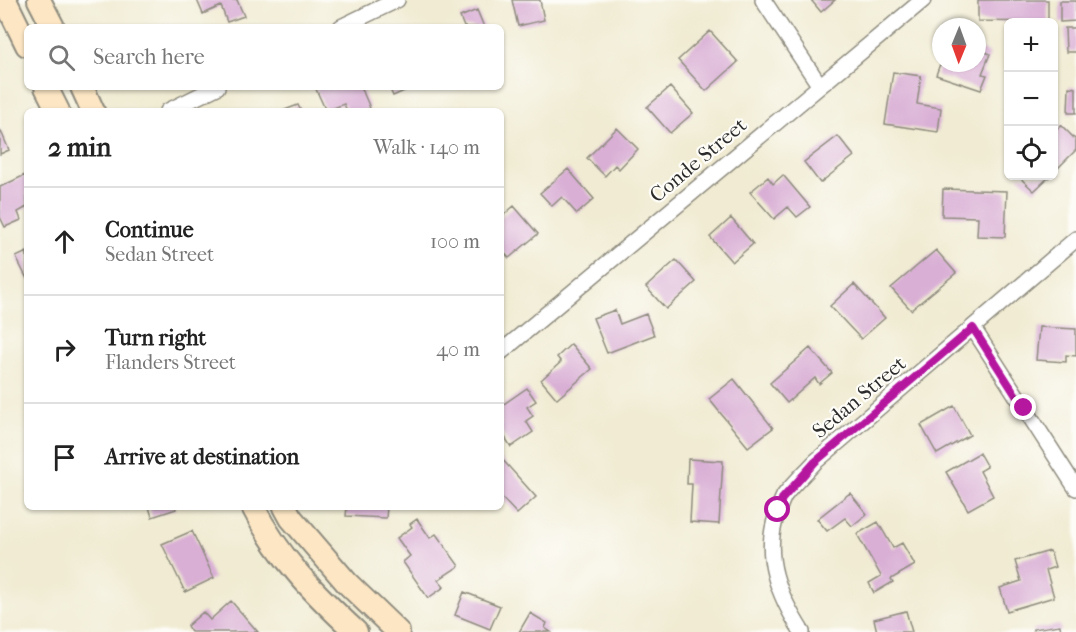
<!DOCTYPE html>
<meta charset="utf-8">
<style>
:root{--surface:#fff;--page:#f2f2f2;--text:#222;--muted:#767676;--line:#e0e0e0}
body{margin:0;font-family:"IM FELL French Canon",serif;background:var(--page);color:var(--text)}
.controls{position:absolute;right:18px;top:18px;display:grid;overflow:hidden;border-radius:9px;box-shadow:0 2px 4px #0004}
.controls button{width:54px;height:54px;display:grid;place-items:center;padding:0;border:0;border-bottom:2px solid var(--line);background:var(--surface);color:var(--text);font:30px sans-serif}
.compass{position:absolute;left:932px;top:18px;width:54px;height:54px;border-radius:50%;background:var(--surface);box-shadow:0 2px 4px #0004;rotate:181deg}
.stop{position:absolute;width:18px;height:18px;margin:-14px;border:4px solid #b5179e;border-radius:50%;background:#fff}
.stop.end{background:#b5179e;border-color:#fff;box-shadow:0 2px 6px #0008}
.list{margin:0;padding:0;list-style:none}
h2{display:flex;justify-content:space-between;align-items:center;height:78px;margin:0;padding:0 24px;font-size:26px}
h2 small{font-size:20px;font-weight:400;color:var(--muted)}
.list li{display:grid;grid-template-columns:39px 1fr auto;gap:18px;align-items:center;box-sizing:border-box;height:108px;padding:0 24px;border-top:2px solid var(--line)}
.list b{display:block;font-size:22px;white-space:nowrap}
.list p{margin:0;font-size:20px;white-space:nowrap;color:var(--muted)}
.list em{font-size:20px;font-style:normal;color:var(--muted)}
.icon{flex:none;width:33px;height:33px;fill:none;stroke:currentColor;stroke-width:2;stroke-linecap:round;stroke-linejoin:round}
.map{position:relative;flex:none;width:1076px;height:632px;overflow:hidden}
.search{position:absolute;background:var(--surface);box-shadow:0 2px 4px #0004;left:24px;top:24px;width:480px;height:66px;display:flex;align-items:center;gap:15px;box-sizing:border-box;padding:0 21px;border-radius:9px;color:var(--muted);font-size:22px}
.panel{position:absolute;background:var(--surface);box-shadow:0 2px 4px #0004;left:24px;top:108px;width:480px;height:402px;border-radius:9px}
.map>svg:first-child{display:block}
</style>
<div class="map">
<svg width="1076" height="632" viewBox="0 0 1076 632">
<rect width="100%" height="100%" fill="#fdfcf7"/>
<filter id="ink" filterUnits="userSpaceOnUse"><feTurbulence type="fractalNoise" baseFrequency=".0167" numOctaves="2"/><feDisplacementMap in="SourceGraphic" scale="12" xChannelSelector="R" yChannelSelector="G"/><feConvolveMatrix kernelMatrix="1 2 1 2 8 2 1 2 1" color-interpolation-filters="sRGB"/></filter>
<filter id="wash" filterUnits="userSpaceOnUse"><feTurbulence type="fractalNoise" baseFrequency=".008" numOctaves="4" result="noise"/><feDisplacementMap in="SourceGraphic" scale="24" xChannelSelector="R" yChannelSelector="G"/><feGaussianBlur stdDeviation="1.35" result="paint"/><feColorMatrix in="noise" values="0 0 0 0 0 0 0 0 0 0 0 0 0 0 0 0 0 1.4 0 .05"/><feComposite in="paint" operator="in"/></filter>
<g filter="url(#wash)">
<rect width="100%" height="100%" fill="#f0ebd2"/>
<g id="blocks">
<path fill="#d9afd5" d="M 197,0 L 237,0 L 244,16 L 227,22 L 221,6 L 203,14 Z
M 512,0 L 540,0 L 544,20 L 518,26 Z
M 811,0 L 835,0 L 821,12 Z
M 978,0 L 1048,0 L 1048,22 L 978,21 Z
M 1060,1 L 1076,1 L 1076,21 L 1060,22 Z
M 477,10 L 484,27 L 464,27 L 460,17 Z
M 1065,28 L 1076,28 L 1076,52 L 1066,52 Z
M 710,31 L 738,62 L 706,91 L 678,60 Z
M 977,48 L 990,54 L 982,74 L 987,75 L 981,90 L 936,75 L 940,64 L 953,69 L 955,63 L 977,63 Z
M 893,72 L 921,76 L 917,104 L 941,108 L 938,132 L 885,124 Z
M 315,87 L 361,87 L 370,108 L 363,111 L 347,111 L 344,104 L 326,111 Z
M 389,87 L 413,87 L 393,96 Z
M 670,87 L 693,113 L 670,133 L 647,107 Z
M 1069,87 L 1076,88 L 1076,113 L 1068,113 Z
M 298,105 L 301,111 L 282,111 Z
M 1061,125 L 1076,140 L 1076,150 L 1054,172 L 1054,133 Z
M 617,128 L 638,149 L 619,169 L 615,165 L 605,176 L 587,158 Z
M 0,129 L 9,150 L 0,154 Z
M 838,136 L 854,156 L 820,183 L 804,162 Z
M 568,169 L 594,199 L 577,214 L 562,197 L 552,206 L 540,193 Z
M 25,175 L 27,179 L 27,207 L 18,212 L 21,220 L 5,227 L 0,217 L 0,187 Z
M 783,175 L 810,207 L 797,217 L 788,207 L 774,219 L 750,192 L 768,177 L 773,184 Z
M 1018,176 L 1050,176 L 1034,191 Z
M 943,189 L 1007,191 L 1005,237 L 977,236 L 978,217 L 942,216 Z
M 514,206 L 538,234 L 509,258 L 501,249 L 501,217 Z
M 731,218 L 753,244 L 732,262 L 710,237 Z
M 936,250 L 956,273 L 911,310 L 891,288 Z
M 27,252 L 27,279 L 16,257 Z
M 676,260 L 696,282 L 666,309 L 646,287 Z
M 854,284 L 885,318 L 861,339 L 830,306 Z
M 615,310 L 620,324 L 646,314 L 654,335 L 607,353 L 593,318 Z
M 1039,327 L 1076,329 L 1076,356 L 1066,355 L 1066,362 L 1036,360 Z
M 571,344 L 592,369 L 557,399 L 541,380 L 561,362 L 557,357 Z
M 810,348 L 832,373 L 819,384 L 815,378 L 787,403 L 770,383 Z
M 734,379 L 773,428 L 748,447 L 709,399 Z
M 527,388 L 536,401 L 527,407 L 533,416 L 526,421 L 533,432 L 511,447 L 501,431 L 501,406 Z
M 954,406 L 970,435 L 937,454 L 921,425 Z
M 979,453 L 987,467 L 980,471 L 993,496 L 968,510 L 946,472 Z
M 501,458 L 536,497 L 517,514 L 501,497 Z
M 688,459 L 723,461 L 719,524 L 690,522 L 692,484 L 687,484 Z
M 850,493 L 867,514 L 852,526 L 845,518 L 827,531 L 817,519 Z
M 149,507 L 175,507 L 176,509 L 152,517 Z
M 347,507 L 387,507 L 386,518 L 346,516 Z
M 417,519 L 430,538 L 436,534 L 459,566 L 438,580 L 444,587 L 428,598 L 403,562 L 410,556 L 397,538 L 412,527 L 410,524 Z
M 878,522 L 893,548 L 902,543 L 915,565 L 891,579 L 893,582 L 874,593 L 869,583 L 881,576 L 857,534 Z
M 192,531 L 214,578 L 185,592 L 162,544 Z
M 1050,551 L 1055,567 L 1046,570 L 1054,597 L 1007,611 L 1000,588 L 1021,581 L 1015,561 Z
M 464,592 L 500,606 L 490,629 L 455,615 Z
M 231,601 L 258,632 L 191,632 L 187,626 L 203,612 L 210,620 Z
M 906,611 L 912,632 L 877,632 L 874,619 Z
M 530,613 L 547,623 L 545,628 L 551,632 L 519,632 Z
M 1060,625 L 1061,632 L 1034,632 L 1033,629 Z"/>
</g>
</g>
<g filter="url(#ink)">
<use href="#blocks" fill-opacity="0" stroke="#8e8b7e" stroke-width="1.5"/>
<g fill="none" stroke-linecap="round" stroke-linejoin="round">
<defs>
<path id="street" d="M 763,0 L 820,86
M 341,27 L 397,0
M 168,111 L 217,87
M 973,328 L 1076,488
M 501,352 L 923,0
M 802,632 C 779,596 762,556 777,514 C 779,508 781,502 784,496 C 793,484 805,473 815,462 L 1076,239"/>
<path id="secondary" d="M 5,0 L 27,45
M 39,0 L 53,27
M 46,87 L 58,111
M 82,87 L 93,111
M 253,507 C 278,557 316,595 356,632
M 285,507 L 291,518 L 347,583 L 398,632"/>
</defs>
<use href="#street" stroke="#8e8b7e" stroke-width="18"/>
<use href="#secondary" stroke="#8e8b7e" stroke-width="26"/>
<use href="#street" stroke="#fff" stroke-width="15"/>
<use href="#secondary" stroke="#fce6c4" stroke-width="22"/>
</g>
</g>
<g fill="none" stroke-linecap="round" stroke-linejoin="round" filter="url(#ink)">
<path stroke="#b5179e" stroke-width="8" d="M 778,510 L 782,499 L 815,462 L 973,328 L 1024,408"/>
</g>
<g text-anchor="middle" dominant-baseline="central" stroke-width="4.5" stroke-linejoin="round" paint-order="stroke">
<g font-size="21" fill="#2b2b2b" stroke="#fdfcf7">
<text transform="translate(698 160) rotate(-40)">Conde Street</text>
<text transform="translate(859 397) rotate(-40)">Sedan Street</text>
</g>
</g>
</svg>
<div class="controls">
<button>+</button>
<button>−</button>
<button><svg class="icon" aria-label="locate" viewBox="0 0 24 24"><circle cx="12" cy="12" r="6"/><path d="M12 2v4M12 18v4M2 12h4M18 12h4"/></svg></button>
</div>
<svg class="compass" viewBox="-18 -18 36 36"><path d="M0-13l5 13h-10z" fill="#e53935"/><path d="M0 13l5-13h-10z" fill="#767676"/></svg>
<div class="stop" style="left:778px;top:510px"></div>
<div class="stop end" style="left:1024px;top:408px"></div>
<div class="search"><svg class="icon" aria-label="search" viewBox="0 0 24 24"><circle cx="10" cy="10" r="6"/><path d="M15 15l6 6"/></svg>Search here</div>
<section class="panel">
<h2>2 min<small>Walk · 140 m</small></h2>
<ul class="list">
<li><svg class="icon" aria-label="ahead" viewBox="0 0 24 24"><path d="M12 20V5M6 11l6-6 6 6"/></svg><div><b>Continue</b><p>Sedan Street</p></div><em>100 m</em></li>
<li><svg class="icon" aria-label="right" viewBox="0 0 24 24"><path d="M7 20v-9h11M14 6l5 5-5 5"/></svg><div><b>Turn right</b><p>Flanders Street</p></div><em>40 m</em></li>
<li><svg class="icon" aria-label="arrive" viewBox="0 0 24 24"><path d="M6 21V4h12l-3 4 3 4H6"/></svg><div><b>Arrive at destination</b></div></li>
</ul>
</section>
</div>
